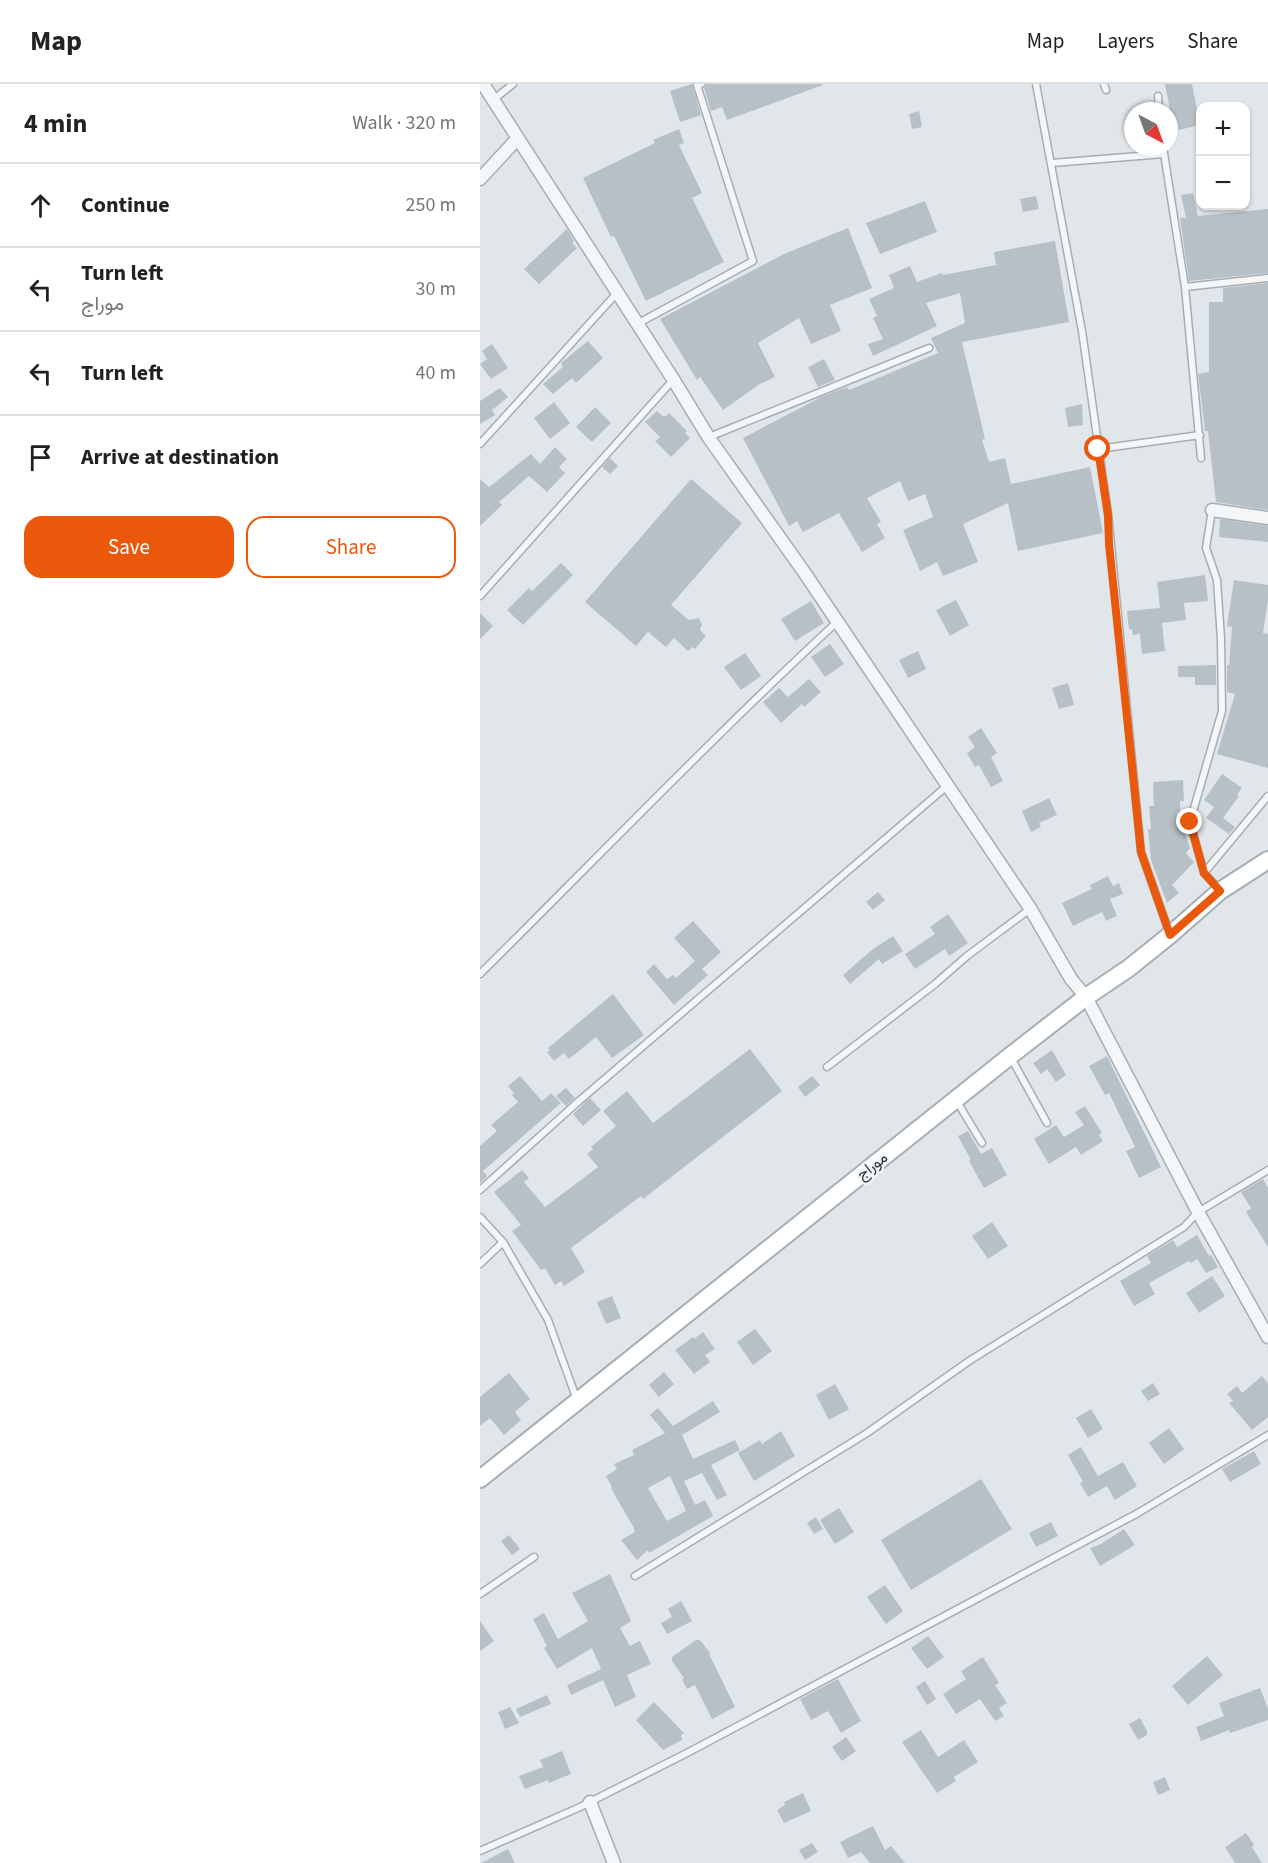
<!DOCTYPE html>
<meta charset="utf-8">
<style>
:root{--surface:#fff;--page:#f2f2f2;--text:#222;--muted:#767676;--line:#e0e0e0;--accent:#ea580c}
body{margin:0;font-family:"Source Sans 3",Vazirmatn,sans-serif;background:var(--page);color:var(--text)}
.controls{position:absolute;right:18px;top:18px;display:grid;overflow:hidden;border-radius:12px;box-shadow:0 2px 4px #0004}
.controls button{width:54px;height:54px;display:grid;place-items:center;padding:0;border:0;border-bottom:2px solid var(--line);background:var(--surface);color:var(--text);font:30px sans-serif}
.compass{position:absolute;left:644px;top:18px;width:54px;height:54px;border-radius:50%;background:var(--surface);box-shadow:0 2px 4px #0004;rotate:139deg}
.stop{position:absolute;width:18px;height:18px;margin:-14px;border:4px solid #ea580c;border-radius:50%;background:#fff}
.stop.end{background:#ea580c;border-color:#fff;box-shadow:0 2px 6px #0008}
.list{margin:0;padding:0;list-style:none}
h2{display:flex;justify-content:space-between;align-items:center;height:78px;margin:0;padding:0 24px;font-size:26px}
h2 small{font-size:20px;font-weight:400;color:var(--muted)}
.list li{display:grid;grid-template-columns:39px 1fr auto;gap:18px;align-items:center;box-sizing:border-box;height:84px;padding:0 24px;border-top:2px solid var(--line)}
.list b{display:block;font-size:22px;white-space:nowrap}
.list p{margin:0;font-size:20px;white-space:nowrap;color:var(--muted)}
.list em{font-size:20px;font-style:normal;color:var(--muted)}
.actions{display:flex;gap:12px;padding:18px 24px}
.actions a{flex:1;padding:14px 0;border:2px solid var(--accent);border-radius:18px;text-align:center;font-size:21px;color:var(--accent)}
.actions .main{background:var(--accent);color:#fff}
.icon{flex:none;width:33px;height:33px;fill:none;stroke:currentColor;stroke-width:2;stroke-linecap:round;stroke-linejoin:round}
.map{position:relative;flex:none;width:788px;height:1779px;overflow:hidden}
header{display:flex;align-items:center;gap:36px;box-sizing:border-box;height:84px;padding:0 30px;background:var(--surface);border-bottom:2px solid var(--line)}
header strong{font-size:28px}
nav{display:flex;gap:33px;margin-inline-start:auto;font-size:21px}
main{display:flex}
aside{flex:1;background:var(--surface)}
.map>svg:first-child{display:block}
</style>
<header>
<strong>Map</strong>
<nav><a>Map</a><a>Layers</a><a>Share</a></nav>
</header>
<main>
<aside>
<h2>4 min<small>Walk · 320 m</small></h2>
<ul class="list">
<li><svg class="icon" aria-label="ahead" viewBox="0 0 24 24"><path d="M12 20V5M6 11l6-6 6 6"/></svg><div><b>Continue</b></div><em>250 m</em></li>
<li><svg class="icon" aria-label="left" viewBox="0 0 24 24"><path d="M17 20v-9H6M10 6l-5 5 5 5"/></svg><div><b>Turn left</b><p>موراج</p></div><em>30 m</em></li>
<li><svg class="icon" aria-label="left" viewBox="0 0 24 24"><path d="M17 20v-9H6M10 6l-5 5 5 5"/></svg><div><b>Turn left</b></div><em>40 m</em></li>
<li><svg class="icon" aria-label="arrive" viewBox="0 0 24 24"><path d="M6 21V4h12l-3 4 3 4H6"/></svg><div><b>Arrive at destination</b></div></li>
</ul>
<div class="actions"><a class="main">Save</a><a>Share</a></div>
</aside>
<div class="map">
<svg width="788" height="1779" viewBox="0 0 788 1779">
<rect width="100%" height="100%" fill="#e1e6ea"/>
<path fill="#b8c0c7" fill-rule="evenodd" d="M 212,0 L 221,31 L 200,38 L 190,7 Z
M 226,0 L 342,0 L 343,1 L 247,36 L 242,23 L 231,27 L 224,4 Z
M 685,0 L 712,0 L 720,41 L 694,47 Z
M 439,27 L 442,43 L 432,45 L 429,30 Z
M 199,45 L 204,59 L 199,61 L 222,109 L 212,114 L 244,178 L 166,217 L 134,152 L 131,153 L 103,94 L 175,59 L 173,56 Z
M 713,109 L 718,132 L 788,125 L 788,189 L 709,197 L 700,134 L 706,134 L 701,111 Z
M 556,112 L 559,125 L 543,128 L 540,115 Z
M 445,117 L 457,148 L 400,170 L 386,139 Z
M 368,144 L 392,204 L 350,221 L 361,247 L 331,260 L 319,234 L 278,259 L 295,293 L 280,300 L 243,326 L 220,293 L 217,296 L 180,235 L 304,170 Z
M 87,145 L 94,157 L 92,159 L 97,164 L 59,200 L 44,185 Z
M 575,157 L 589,238 L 482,258 L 505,355 L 502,356 L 509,378 L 525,374 L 531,400 L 610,383 L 623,449 L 538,467 L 528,419 L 483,440 L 498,478 L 463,492 L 457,478 L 440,487 L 423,446 L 453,433 L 445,410 L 428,417 L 420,397 L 387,414 L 401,438 L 397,440 L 405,454 L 382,468 L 359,429 L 323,448 L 317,437 L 309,442 L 263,354 L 341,313 L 367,303 L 369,306 L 458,269 L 451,254 L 485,239 L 480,209 L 446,219 L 457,242 L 393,272 L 388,260 L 403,255 L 393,234 L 397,232 L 389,215 L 414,204 L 409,191 L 430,182 L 437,198 L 462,189 L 463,191 L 516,181 L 514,168 Z
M 788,199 L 788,426 L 736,418 L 728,347 L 725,347 L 718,290 L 729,288 L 729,218 L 743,218 L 743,204 Z
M 108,257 L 123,274 L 96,299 L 92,294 L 73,310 L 63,300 L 83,283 L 81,279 Z
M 12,260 L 28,284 L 11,295 L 0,280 L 7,275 L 2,267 Z
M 344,275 L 355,296 L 338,303 L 328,283 Z
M 20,304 L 28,313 L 12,326 L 15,331 L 0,340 L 0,317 Z
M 74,318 L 90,339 L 70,355 L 54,334 Z
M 602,320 L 603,341 L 588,343 L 585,324 Z
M 115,323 L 131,339 L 112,358 L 96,343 Z
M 177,327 L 184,333 L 189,329 L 207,347 L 205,349 L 210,354 L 191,373 L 175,357 L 180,353 L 165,338 Z
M 75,363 L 87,375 L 79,383 L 85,389 L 67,408 L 49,392 L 19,418 L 22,421 L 0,442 L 0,395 L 9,403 L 51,370 L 60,380 Z
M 130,374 L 138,382 L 130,390 L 122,383 Z
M 211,395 L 262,439 L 191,521 L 209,536 L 219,534 L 222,541 L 220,546 L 226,552 L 215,565 L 212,563 L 208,567 L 194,554 L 186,563 L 168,548 L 156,562 L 105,518 Z
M 740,435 L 788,442 L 788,458 L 739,453 Z
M 81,479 L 93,491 L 43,541 L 27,526 L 49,504 L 52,507 Z
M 725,491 L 728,517 L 704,519 L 706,536 L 682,539 L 685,567 L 662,570 L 660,550 L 653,551 L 652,545 L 649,545 L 647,527 L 680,524 L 677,498 Z
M 754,496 L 788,501 L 788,516 L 783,549 L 788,550 L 788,684 L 737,670 L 755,610 L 747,608 L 747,581 L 749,581 L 752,543 L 747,542 Z
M 476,516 L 489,541 L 470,552 L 456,526 Z
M 331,517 L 344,539 L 315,557 L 301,535 Z
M 0,529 L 13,542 L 0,555 Z
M 350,560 L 364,580 L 345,593 L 331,573 Z
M 438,567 L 446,585 L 428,594 L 419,576 Z
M 265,569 L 281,592 L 261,606 L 244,583 Z
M 736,581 L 736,601 L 715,601 L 715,593 L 698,593 L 698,582 Z
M 329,595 L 341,608 L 324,623 L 322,620 L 301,639 L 283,618 L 299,604 L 308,613 Z
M 588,599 L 594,621 L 579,625 L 572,604 Z
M 501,644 L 517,669 L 511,673 L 523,697 L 511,703 L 499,681 L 495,683 L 487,669 L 495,663 L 488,653 Z
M 742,690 L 762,704 L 757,711 L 759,712 L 743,734 L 755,743 L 749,750 L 726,734 L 734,723 L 724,716 Z
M 703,696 L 704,717 L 700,717 L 700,730 L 697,728 L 710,764 L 706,769 L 714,778 L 692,801 L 699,809 L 687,819 L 671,776 L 668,745 L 671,745 L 669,722 L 674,722 L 673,698 Z
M 569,714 L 577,731 L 559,739 L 561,743 L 551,748 L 542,727 Z
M 628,792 L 633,802 L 639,799 L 643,810 L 630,815 L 637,832 L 626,837 L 622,828 L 593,842 L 582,819 L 612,805 L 610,801 Z
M 398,808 L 405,816 L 393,826 L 386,818 Z
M 468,830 L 488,859 L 469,872 L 465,865 L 435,885 L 425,870 L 455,850 L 450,843 Z
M 213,837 L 241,868 L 222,885 L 228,891 L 194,921 L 166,888 L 174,880 L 187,895 L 193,891 L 196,894 L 215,877 L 194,854 Z
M 413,852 L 423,867 L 402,880 L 399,875 L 370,900 L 363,891 L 393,865 Z
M 133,910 L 164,951 L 132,974 L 116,953 L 89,975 L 84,969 L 74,977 L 67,968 L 70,966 L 68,964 Z
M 270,965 L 302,1007 L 163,1115 L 161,1112 L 91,1164 L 105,1188 L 84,1202 L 81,1197 L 75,1201 L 65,1184 L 61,1186 L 32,1147 L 41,1141 L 14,1108 L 42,1086 L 49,1094 L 44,1098 L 65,1123 L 118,1083 L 107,1070 L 113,1065 L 111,1063 L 136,1042 L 123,1027 L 147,1007 L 173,1039 Z
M 572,966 L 586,991 L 576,998 L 567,985 L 561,990 L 553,979 Z
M 627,972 L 681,1083 L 659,1094 L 646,1067 L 655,1063 L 629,1009 L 625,1011 L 609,982 Z
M 40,992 L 62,1017 L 71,1009 L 81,1019 L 3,1087 L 7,1092 L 0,1099 L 0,1062 L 17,1047 L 11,1041 L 38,1018 L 32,1011 L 34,1009 L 28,1002 Z
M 332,992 L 340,1001 L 325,1013 L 318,1003 Z
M 86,1004 L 95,1014 L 86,1022 L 76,1012 Z
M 110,1014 L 121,1026 L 103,1042 L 93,1030 Z
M 605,1022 L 622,1049 L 619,1051 L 623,1057 L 601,1071 L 596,1063 L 569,1080 L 554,1055 L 576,1041 L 584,1053 L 604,1041 L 595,1028 Z
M 488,1047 L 501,1070 L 512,1064 L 527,1091 L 504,1104 L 489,1077 L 491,1076 L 478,1052 Z
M 783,1095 L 788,1104 L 788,1163 L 766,1128 L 771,1124 L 761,1108 Z
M 512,1138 L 528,1162 L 508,1175 L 492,1152 Z
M 717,1151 L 729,1172 L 731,1171 L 738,1183 L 726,1189 L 717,1175 L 711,1179 L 709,1177 L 669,1199 L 675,1210 L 654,1222 L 640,1197 L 671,1179 L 667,1172 L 693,1156 L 697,1163 Z
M 732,1192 L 745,1212 L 719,1229 L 706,1209 Z
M 132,1212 L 141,1234 L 126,1240 L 117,1218 Z
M 275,1245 L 292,1267 L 273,1281 L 257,1258 Z
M 223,1248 L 235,1265 L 225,1271 L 230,1278 L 214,1290 L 195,1266 L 213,1253 L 214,1255 Z
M 184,1288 L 194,1300 L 179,1313 L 169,1301 Z
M 29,1289 L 50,1315 L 35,1328 L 41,1336 L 24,1351 L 10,1334 L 0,1342 L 0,1313 Z
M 782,1292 L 788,1299 L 788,1333 L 772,1346 L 749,1319 L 753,1317 L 747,1310 L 757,1302 L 762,1309 Z
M 673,1299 L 680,1310 L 668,1317 L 661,1307 Z
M 355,1300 L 369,1325 L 349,1336 L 336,1311 Z
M 233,1317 L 240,1328 L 202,1351 L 213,1375 L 255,1356 L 260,1366 L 231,1381 L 247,1411 L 237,1416 L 222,1389 L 204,1397 L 215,1421 L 225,1416 L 233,1432 L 169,1469 L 168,1466 L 157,1476 L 141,1456 L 155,1448 L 153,1442 L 137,1415 L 131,1404 L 132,1403 L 126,1392 L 137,1385 L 134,1380 L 154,1371 L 152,1366 L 185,1349 L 170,1331 L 178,1324 L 193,1342 ZM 190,1392 L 206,1427 L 187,1437 L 168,1404 Z
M 611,1325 L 623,1345 L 608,1354 L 596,1334 Z
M 689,1344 L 704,1365 L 684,1380 L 669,1359 Z
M 301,1347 L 315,1372 L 274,1397 L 258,1369 L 280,1356 L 282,1360 Z
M 601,1363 L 618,1392 L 643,1378 L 657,1402 L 635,1416 L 627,1402 L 608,1413 L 600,1399 L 603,1398 L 588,1371 Z
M 774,1367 L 781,1380 L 750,1398 L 742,1385 Z
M 501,1395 L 532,1445 L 431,1506 L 401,1456 Z
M 359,1424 L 374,1448 L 355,1460 L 340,1436 Z
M 336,1433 L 343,1445 L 334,1450 L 327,1439 Z
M 571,1438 L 578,1452 L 556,1463 L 549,1449 Z
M 644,1445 L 655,1461 L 620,1482 L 610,1464 L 621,1460 Z
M 29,1451 L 40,1465 L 32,1471 L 21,1457 Z
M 130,1490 L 151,1537 L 140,1544 L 150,1562 L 160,1557 L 171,1580 L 147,1591 L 156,1613 L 135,1623 L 123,1596 L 91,1611 L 87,1601 L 121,1585 L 112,1564 L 77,1585 L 64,1564 L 67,1562 L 53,1535 L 64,1529 L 78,1555 L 108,1537 L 92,1509 Z
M 405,1501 L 423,1527 L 406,1540 L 387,1513 Z
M 201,1517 L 212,1537 L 187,1550 L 181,1539 L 192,1533 L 188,1525 Z
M 0,1537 L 14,1557 L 0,1567 Z
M 448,1552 L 464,1573 L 447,1585 L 431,1564 Z
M 216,1556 L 220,1556 L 230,1569 L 229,1570 L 255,1623 L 232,1635 L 215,1601 L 207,1605 L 202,1595 L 204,1594 L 192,1577 L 192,1573 Z
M 727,1572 L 743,1591 L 708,1621 L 692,1602 Z
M 503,1573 L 519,1599 L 515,1601 L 527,1619 L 519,1624 L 524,1632 L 515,1637 L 500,1615 L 476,1630 L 463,1610 L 486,1595 L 481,1587 Z
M 358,1595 L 381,1637 L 361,1649 L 348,1627 L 331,1636 L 320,1615 Z
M 445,1597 L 456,1615 L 447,1621 L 436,1603 Z
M 780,1604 L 788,1624 L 788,1636 L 750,1649 L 749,1646 L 721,1657 L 716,1643 L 744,1632 L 739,1619 Z
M 67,1611 L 71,1620 L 40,1633 L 36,1625 Z
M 174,1618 L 204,1649 L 201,1651 L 202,1656 L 183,1666 L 156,1636 Z
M 30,1623 L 39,1639 L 25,1645 L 18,1628 Z
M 660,1634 L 667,1647 L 667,1651 L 658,1656 L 649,1640 Z
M 441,1646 L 458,1673 L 484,1656 L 498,1678 L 474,1693 L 476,1697 L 457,1709 L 422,1658 Z
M 366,1653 L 376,1667 L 362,1677 L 352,1663 Z
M 82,1667 L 91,1690 L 69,1699 L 68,1696 L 45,1705 L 39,1692 L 63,1683 L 60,1676 Z
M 685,1693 L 690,1706 L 678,1711 L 673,1698 Z
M 323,1709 L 331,1727 L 304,1739 L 297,1726 L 305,1721 L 304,1718 Z
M 393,1742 L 405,1766 L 411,1762 L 425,1779 L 390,1779 L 381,1768 L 368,1774 L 360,1758 Z
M 766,1749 L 774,1761 L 772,1763 L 782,1779 L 755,1779 L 745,1763 Z
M 332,1759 L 338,1768 L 325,1776 L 319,1766 Z
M 28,1765 L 35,1779 L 1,1779 Z"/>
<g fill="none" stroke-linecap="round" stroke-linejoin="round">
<defs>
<path id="lane" d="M 556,0 L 602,247 L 628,430 L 661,768 L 689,848
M 624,0 L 626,6
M 678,12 L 679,27
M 13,16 L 33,0
M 683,63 L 705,203
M 572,79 L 684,70
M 157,240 L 273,177 L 217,1 L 221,0
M 229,353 L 449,264
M 0,360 L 137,209
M 618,365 L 720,351
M 721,374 L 705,203 L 788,194
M 732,426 L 726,464 L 737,496 L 741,555 L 742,627 L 710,738 L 724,789 L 740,806
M 0,512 L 193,296
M 724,789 L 788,712
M 0,890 C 119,772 235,651 358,537
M 530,972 L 567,1039
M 347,983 L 455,900 L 487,872 L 550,825
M 476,1016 L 502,1059
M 0,1106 L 99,1017 L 467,702
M 0,1133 L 23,1158 L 68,1236 L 97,1316
M 0,1180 L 23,1158
M 155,1492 L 387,1349 L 489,1277 L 704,1143 L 718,1128 L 788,1086
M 0,1510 L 54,1473
M 0,1767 L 98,1724 L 207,1669 L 658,1429 L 788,1351"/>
<path id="street" d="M 3,0 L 193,295 L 229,354 L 324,488 L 550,824 L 591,895 L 606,913 L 718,1128 L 788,1253
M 0,95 L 37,55
M 732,426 L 788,434
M 110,1718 L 134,1779"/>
<path id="secondary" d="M 0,1395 L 530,972 L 606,913 L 649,884 L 690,851 L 740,807 L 788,776"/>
</defs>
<use href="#lane" stroke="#a6aeb4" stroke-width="9"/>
<use href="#street" stroke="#a6aeb4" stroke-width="15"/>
<use href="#secondary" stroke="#a6aeb4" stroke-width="20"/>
<use href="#lane" stroke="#f4f6f8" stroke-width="6"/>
<use href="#street" stroke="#f4f6f8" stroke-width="12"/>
<use href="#secondary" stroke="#fff" stroke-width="16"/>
</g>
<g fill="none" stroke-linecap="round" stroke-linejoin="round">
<path stroke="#ea580c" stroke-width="8" d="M 618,365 L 628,430 L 629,460 L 661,768 L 690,851 L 740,807 L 724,789 L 710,738"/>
</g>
<g text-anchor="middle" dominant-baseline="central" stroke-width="5" stroke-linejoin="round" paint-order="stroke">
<g font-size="16" fill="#293642" stroke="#f1f5f7">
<text transform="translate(392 1082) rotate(-38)">موراج</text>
</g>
</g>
</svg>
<div class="controls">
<button>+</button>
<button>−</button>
</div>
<svg class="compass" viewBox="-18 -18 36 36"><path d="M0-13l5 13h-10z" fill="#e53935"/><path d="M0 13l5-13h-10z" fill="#767676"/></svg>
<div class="stop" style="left:618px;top:365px"></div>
<div class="stop end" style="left:710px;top:738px"></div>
</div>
</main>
